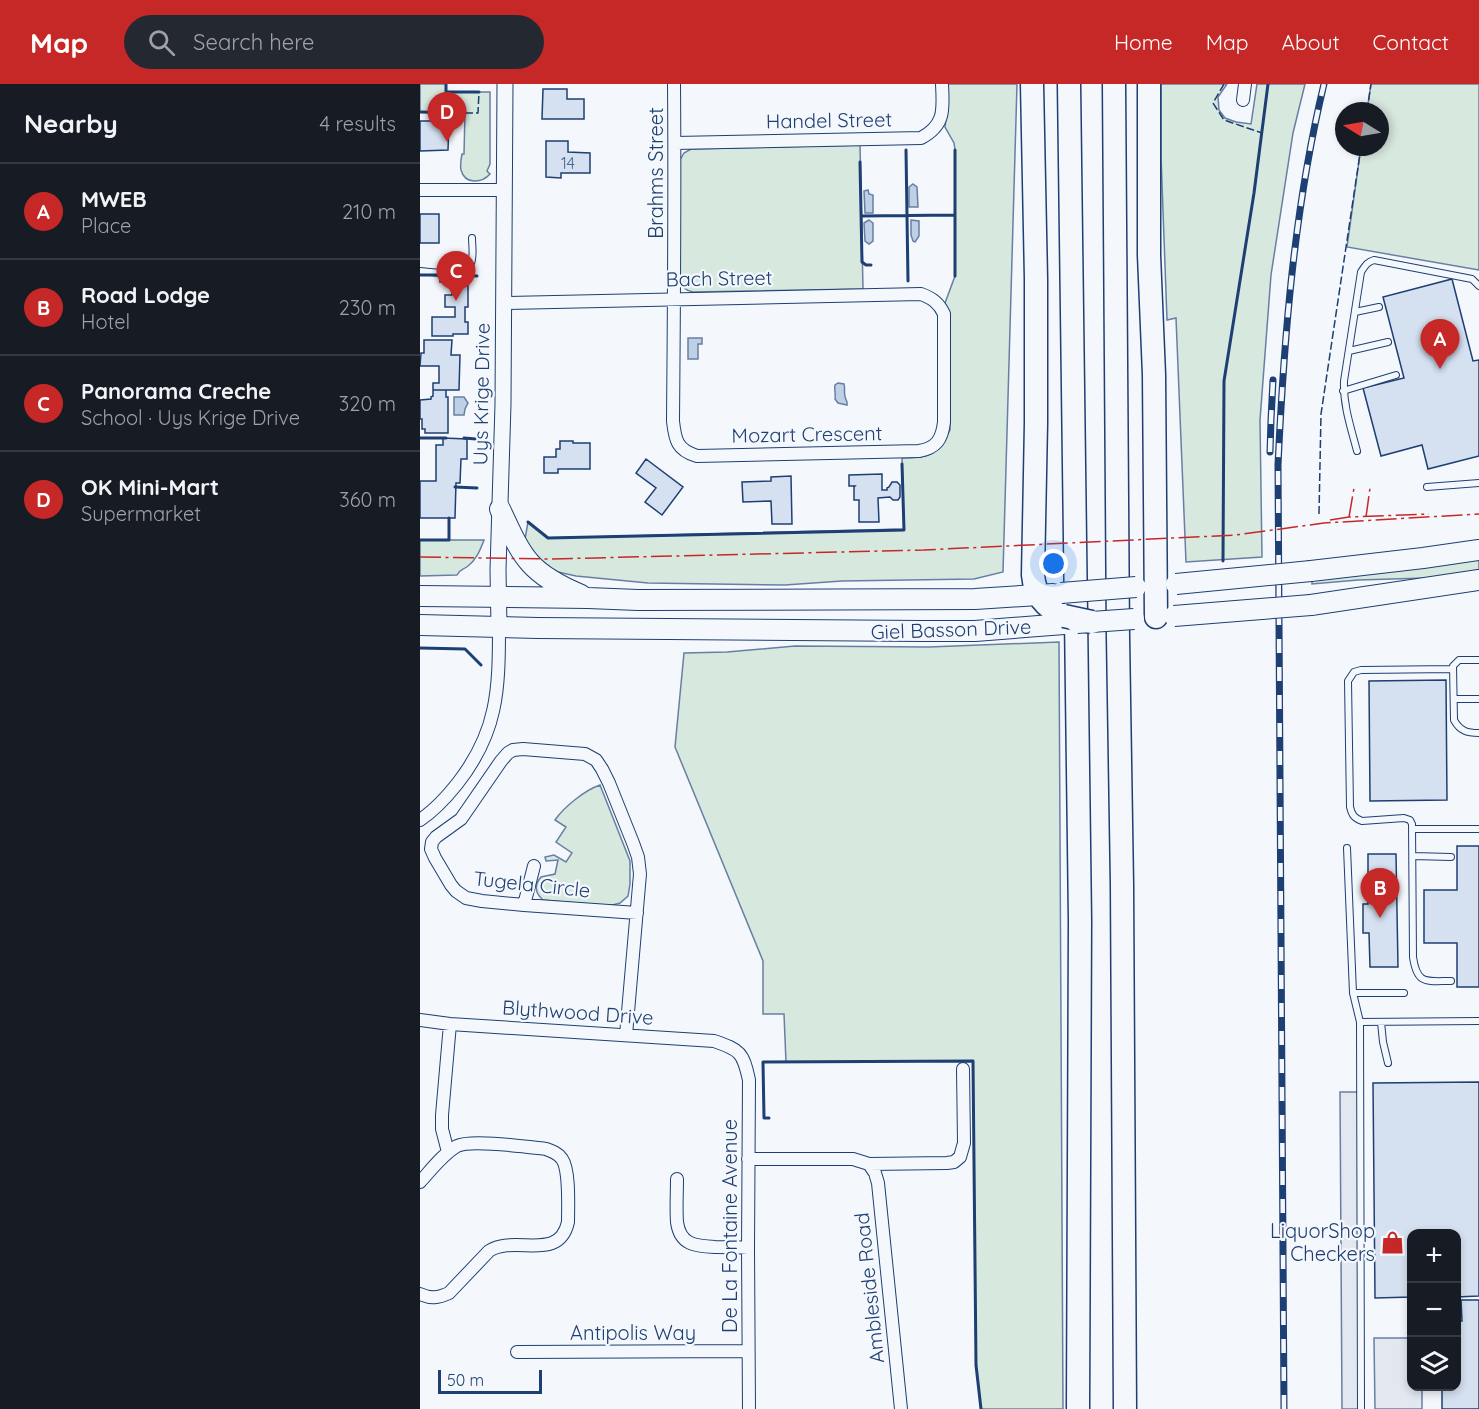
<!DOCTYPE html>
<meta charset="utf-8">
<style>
:root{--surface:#171b24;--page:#242831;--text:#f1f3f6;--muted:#9ea1a6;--line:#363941;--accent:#c62828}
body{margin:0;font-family:Quicksand,sans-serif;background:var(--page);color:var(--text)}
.controls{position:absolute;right:18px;bottom:18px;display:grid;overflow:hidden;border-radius:12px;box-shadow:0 3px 9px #0003}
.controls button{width:54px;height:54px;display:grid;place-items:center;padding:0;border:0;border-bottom:2px solid var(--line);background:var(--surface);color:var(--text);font:30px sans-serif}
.compass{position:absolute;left:915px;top:18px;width:54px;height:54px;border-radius:50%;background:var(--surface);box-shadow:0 3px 9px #0003;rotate:281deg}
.scale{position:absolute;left:18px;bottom:15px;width:104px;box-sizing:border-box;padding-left:6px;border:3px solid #1d3f73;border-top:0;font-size:16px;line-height:21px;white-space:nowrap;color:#1d3f73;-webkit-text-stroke:4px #f4f7fb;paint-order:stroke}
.you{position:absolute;left:634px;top:480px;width:21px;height:21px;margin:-15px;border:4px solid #fff;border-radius:50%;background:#1a73e8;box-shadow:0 0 0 9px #1a73e833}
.badge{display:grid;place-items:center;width:39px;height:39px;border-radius:50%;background:var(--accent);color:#fff;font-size:20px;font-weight:700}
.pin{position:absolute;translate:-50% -50px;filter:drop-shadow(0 2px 3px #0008)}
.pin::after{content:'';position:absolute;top:32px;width:21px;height:18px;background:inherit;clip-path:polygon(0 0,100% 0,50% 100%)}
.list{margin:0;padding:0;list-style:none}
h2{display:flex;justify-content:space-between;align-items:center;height:78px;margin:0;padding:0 24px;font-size:26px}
h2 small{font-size:20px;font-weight:400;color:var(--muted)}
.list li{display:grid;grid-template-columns:39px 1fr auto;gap:18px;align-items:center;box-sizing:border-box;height:96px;padding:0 24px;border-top:2px solid var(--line)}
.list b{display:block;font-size:22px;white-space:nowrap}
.list p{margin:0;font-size:20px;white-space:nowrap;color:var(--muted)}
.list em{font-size:20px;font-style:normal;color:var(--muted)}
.icon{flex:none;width:33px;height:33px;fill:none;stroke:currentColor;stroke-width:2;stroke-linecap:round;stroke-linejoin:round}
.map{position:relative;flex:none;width:1059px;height:1325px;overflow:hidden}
header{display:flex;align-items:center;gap:36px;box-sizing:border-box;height:84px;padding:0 30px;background:var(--accent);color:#fff}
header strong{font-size:28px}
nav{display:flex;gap:33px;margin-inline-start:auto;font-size:21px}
.search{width:420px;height:54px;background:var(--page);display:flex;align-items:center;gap:15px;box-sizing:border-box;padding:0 21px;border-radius:33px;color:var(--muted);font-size:22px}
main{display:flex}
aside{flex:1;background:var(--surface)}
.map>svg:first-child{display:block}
</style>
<header>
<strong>Map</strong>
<div class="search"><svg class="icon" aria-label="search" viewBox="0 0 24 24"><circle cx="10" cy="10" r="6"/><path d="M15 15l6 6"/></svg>Search here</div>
<nav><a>Home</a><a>Map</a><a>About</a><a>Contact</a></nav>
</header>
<main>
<aside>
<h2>Nearby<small>4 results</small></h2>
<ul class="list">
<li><span class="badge">A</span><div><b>MWEB</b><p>Place</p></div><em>210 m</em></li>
<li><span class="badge">B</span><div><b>Road Lodge</b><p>Hotel</p></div><em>230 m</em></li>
<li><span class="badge">C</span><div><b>Panorama Creche</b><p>School · Uys Krige Drive</p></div><em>320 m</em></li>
<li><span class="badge">D</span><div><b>OK Mini-Mart</b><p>Supermarket</p></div><em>360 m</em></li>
</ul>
</aside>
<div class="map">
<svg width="1059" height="1325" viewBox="0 0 1059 1325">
<rect width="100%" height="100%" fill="#f4f7fb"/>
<path fill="#d7e8df" stroke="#687fa3" stroke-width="1.5" d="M 0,0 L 26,0 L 26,8 L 70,8 L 70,80 L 67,87 L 70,90 C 62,99 45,101 41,86 C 40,81 41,75 42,70 L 44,70 L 45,29 L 0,28 Z
M 527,0 L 597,0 L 583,488 L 554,495 L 422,497 L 365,501 L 228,499 L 156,492 L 138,488 L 122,480 L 111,468 L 105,455 L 108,438 L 128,454 L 484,445 L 482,374 C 509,374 517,372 530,346 L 528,229 L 525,219 L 535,192 L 535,66 L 534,59 L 525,43 L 527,27 Z
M 741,0 L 807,0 L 798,13 L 799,26 L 805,34 L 816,38 L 831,40 L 837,0 L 885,0 L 873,49 L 851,191 L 840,336 L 842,473 L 766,478 L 756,234 L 747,236 L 741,72 Z
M 951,0 L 1059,0 L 1059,186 L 927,163 L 941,63 L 960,63 L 960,27 L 947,27 Z
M 440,61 L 443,205 L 273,208 C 266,207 262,203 260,196 L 260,76 L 264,69 L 271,65 Z
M 0,456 L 64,456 C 60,466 57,475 48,482 C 43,486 40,485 37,491 L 0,492 Z
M 1059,475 L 1059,488 L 1006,494 L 938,496 L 892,500 L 892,496 Z
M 639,558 L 643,1325 L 561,1325 L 556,1281 L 553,977 L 366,978 L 364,930 L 343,930 L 343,877 L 255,663 L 264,569 L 307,568 L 375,562 L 509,563 Z
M 180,701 L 210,777 L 210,800 L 208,812 L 200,819 L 189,822 L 123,816 C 115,809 114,801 121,793 L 135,790 L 138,776 L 126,777 L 125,773 L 134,771 L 146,778 L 152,769 L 136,758 L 146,743 L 135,736 C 144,723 165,706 180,701 Z"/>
<path fill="#e3e8f0" stroke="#687fa3" stroke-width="1.5" d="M 920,1008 L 940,1008 L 938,1325 L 922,1325 Z
M 954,1254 L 991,1254 L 992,1302 L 1002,1303 L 1002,1325 L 955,1325 Z"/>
<path fill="#bed0e5" stroke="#687fa3" stroke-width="1.5" d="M 493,100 L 497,103 L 498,123 L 489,123 L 489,103 Z
M 448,106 L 449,110 L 453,111 L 453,129 L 445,129 L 444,107 Z
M 449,136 L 453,139 L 453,157 L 449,160 L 445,157 L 444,139 Z
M 491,136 L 499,137 L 499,152 L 495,158 L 493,157 L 491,151 Z
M 268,254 L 282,254 L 282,260 L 278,260 L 278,275 L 268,275 Z
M 418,299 L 424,300 C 426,308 422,308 427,318 L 427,321 L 418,319 L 415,315 C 416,310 414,306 415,301 Z
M 34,313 L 44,313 L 48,319 L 45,325 L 44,331 L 34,331 Z"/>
<path fill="#d5e0f0" stroke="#1d3f73" stroke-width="1.5" d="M 123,5 L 147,5 L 147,15 L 164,15 L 164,35 L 122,35 Z
M 0,37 L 29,37 L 28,66 L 0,67 Z
M 126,57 L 148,57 L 148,68 L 170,69 L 170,89 L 141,89 L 141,94 L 126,93 Z
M 0,130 L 19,130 L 19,159 L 0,159 Z
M 20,191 L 46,191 L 46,196 L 48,196 L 48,223 L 45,223 L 45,238 L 48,238 L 48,250 L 33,250 L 33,252 L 12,252 L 12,233 L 35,233 L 35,223 L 25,223 L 25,211 L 32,211 L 32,198 L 20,198 Z
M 1032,195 L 1053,277 L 1059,276 L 1059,372 L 1008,385 L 1002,361 L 961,372 L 943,304 L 984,294 L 963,213 Z
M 4,256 L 32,256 L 31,271 L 40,271 L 39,306 L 13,306 L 13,299 L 19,299 L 19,282 L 0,282 L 1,269 L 4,269 Z
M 13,306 L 26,306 L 26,313 L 28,313 L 28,349 L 5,349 L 5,345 L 2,345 L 2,335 L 0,335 L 0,316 L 11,315 L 11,313 L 13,312 Z
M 23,354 L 47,355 L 47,375 L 41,375 L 40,399 L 36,399 L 35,434 L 0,434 L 0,397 L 16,397 L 16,361 L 23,361 Z
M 140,357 L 153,357 L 153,359 L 170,359 L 170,385 L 138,385 L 138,389 L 124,389 L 124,373 L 136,373 L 136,365 L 140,365 Z
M 226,375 L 263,403 L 242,431 L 225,418 L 236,404 L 216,389 Z
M 462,390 L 462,406 L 467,406 L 467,404 L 469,403 L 472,398 L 477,398 L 480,401 L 480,413 L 478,416 L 473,416 L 470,413 L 458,414 L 459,438 L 439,438 L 439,416 L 434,416 L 434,403 L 435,402 L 429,402 L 429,391 Z
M 371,392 L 372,440 L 352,440 L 351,417 L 323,418 L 322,398 L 351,397 L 351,393 Z
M 1026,596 L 1027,716 L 950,717 L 949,597 Z
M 1037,762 L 1059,762 L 1059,903 L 1037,903 L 1037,859 L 1004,859 L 1004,806 L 1037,806 Z
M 948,770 L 976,770 L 978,883 L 950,883 L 949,849 L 943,849 L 943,820 L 948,820 Z
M 1059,998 L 1059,1212 L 1036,1213 L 1036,1150 L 992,1150 L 992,1213 L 955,1214 L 953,999 Z
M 1041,1216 L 1059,1216 L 1059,1325 L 1022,1325 L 1022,1302 L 1036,1302 L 1036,1237 L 1042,1237 Z"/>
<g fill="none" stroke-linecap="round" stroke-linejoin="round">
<defs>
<path id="service" d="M 0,187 C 14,188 45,194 51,179 C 54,172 52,161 52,154
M 935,228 L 959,223
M 929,267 L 968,258
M 923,307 L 976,291
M 937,367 C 931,344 923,321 924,297 L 941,188 C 945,182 947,178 954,176 L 1052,195 L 1059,202
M 1007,403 L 1059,399
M 1059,576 L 1039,576 L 1033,582 L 1034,636 C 1040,647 1047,649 1059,649
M 1034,615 L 1059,615
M 993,745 L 1059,745
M 927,764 L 933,909 L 940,938 L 941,1325
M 993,772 L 1031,773
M 1031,897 C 1006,897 997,901 993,873 L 992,740 L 990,736 L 984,734 L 942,737 C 934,734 932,731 930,723 L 928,597 L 934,588 L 941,586 L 1033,585
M 933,909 L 984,909
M 940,938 L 1059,937
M 961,938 L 963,958 L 968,979"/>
<path id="minor" d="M 823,16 L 825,0
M 255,59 L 501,54 C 526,41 523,24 522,0
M 0,106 L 84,106
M 84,219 L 501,210 C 512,214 519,219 524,230 L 524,338 C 522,356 516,364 499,367 L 277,372 C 257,366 255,356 253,337 C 254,225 255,112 254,0
M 0,736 C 15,726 25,715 37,700 C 78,648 79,606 79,543
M 104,821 L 114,782
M 0,936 L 30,940 L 294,957 C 320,966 323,968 329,996 L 328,1164 L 329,1325
M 206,951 L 220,790 L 218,773 L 213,759 L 189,699 L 182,685 L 176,676 L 165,670 L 103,665 L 93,666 L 88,669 L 81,677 L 41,735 L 16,753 L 12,758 L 11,765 L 15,774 L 31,801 L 36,807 L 46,814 L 62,817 L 104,821 L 217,829
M 28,1068 L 22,1045 L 22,1031 L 30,940
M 328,1075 L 433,1075 L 449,1080 L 527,1079 L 534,1078 L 540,1073 L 544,1059 L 543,985
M 449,1080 L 455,1089 L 458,1099 L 481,1325
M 257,1095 C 257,1109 256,1124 257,1138 C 260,1161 275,1162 295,1163 C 306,1163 317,1163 328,1164
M 0,1098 C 11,1086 23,1070 37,1062 C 51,1055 108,1063 126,1065 C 132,1067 138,1069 142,1075 C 150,1086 148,1124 148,1138 C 139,1179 95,1150 69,1167 L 29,1209 C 18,1214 11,1215 0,1210
M 97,1268 L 328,1267"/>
<path id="tertiary" d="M 79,543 L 78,486 L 83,320 L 85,0"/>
<path id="primary" d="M 80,425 C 103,475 109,489 161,511
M 891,487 L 1003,474 L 1059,466
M 0,512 L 168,514 L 218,516 L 555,515 L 633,510
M 891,521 L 1059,496
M 0,541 L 118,544 L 501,547 L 555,547 L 644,540"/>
<path id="motorway" d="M 612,0 L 616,195 L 616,339 L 613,491 C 615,512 625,524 644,532
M 649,0 L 660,837 L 658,1325
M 694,0 L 698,553 L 702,801 L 705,1325
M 729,0 L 729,171 L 734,291 L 736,533"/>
</defs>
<use href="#service" stroke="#1d3f73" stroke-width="8"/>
<use href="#minor" stroke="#1d3f73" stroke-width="14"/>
<use href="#tertiary" stroke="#1d3f73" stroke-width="17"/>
<use href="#primary" stroke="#1d3f73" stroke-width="22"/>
<use href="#motorway" stroke="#1d3f73" stroke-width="25"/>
<use href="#service" stroke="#f4f7fb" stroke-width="6"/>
<use href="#minor" stroke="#f4f7fb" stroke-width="12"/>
<use href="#tertiary" stroke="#f4f7fb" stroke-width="15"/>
<use href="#primary" stroke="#f4f7fb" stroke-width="20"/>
<use href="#motorway" stroke="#f4f7fb" stroke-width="22"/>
<defs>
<path id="rail" d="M 850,368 L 851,336 L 853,296
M 864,1325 L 858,381 C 864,253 874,125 904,0"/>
</defs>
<use href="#rail" stroke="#1d3f73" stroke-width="7"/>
<use href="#rail" stroke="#f4f7fb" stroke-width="4.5" stroke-dasharray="14" stroke-linecap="butt"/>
<defs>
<path id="primary-bridge" d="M 756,500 L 891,487
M 641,509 L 716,503
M 754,532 L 891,521
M 657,539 L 714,535"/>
<path id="motorway-bridge" d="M 644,532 L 672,538"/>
</defs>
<use href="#primary-bridge" stroke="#1d3f73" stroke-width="22" stroke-linecap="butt"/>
<use href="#motorway-bridge" stroke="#1d3f73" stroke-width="25" stroke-linecap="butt"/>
<use href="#primary-bridge" stroke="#f4f7fb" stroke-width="20"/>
<use href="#motorway-bridge" stroke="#f4f7fb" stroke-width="22"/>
<path stroke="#1d3f73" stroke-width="1.5" stroke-dasharray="8 3" stroke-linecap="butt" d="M 804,0 L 793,19 L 804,36 L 842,49
M 947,27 L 951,0
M 45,29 L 58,29 L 59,8
M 899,430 L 901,330 L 941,63"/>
<path stroke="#1d3f73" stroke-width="3" d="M 26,0 L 26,8 L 59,8
M 0,28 L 45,29
M 486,66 L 488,197
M 535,66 L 535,192
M 440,78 L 442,178 L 446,181 L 451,181
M 441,132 L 535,131
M 0,191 L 24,191
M 42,191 L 57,192
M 0,354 L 26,354
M 44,354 L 56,355
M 35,403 L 57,404
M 108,438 L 128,454 L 484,446 L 482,380
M 0,456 L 29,456 L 29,434
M 803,477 L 804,297 L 834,109 L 848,0
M 0,564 L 45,565 L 61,581
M 349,1034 L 344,1034 L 343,978 L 553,977 L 556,1281 L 561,1325"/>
<path stroke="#c62828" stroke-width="1.5" stroke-dasharray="21 4.5 3 4.5" stroke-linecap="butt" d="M 929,433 L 934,404
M 946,433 L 950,404
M 910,436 L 929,433 L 1009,430
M 0,473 L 130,475 L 504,466 L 816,451 L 904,439 L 1059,430"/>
</g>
<defs>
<symbol id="shop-bare" viewBox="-9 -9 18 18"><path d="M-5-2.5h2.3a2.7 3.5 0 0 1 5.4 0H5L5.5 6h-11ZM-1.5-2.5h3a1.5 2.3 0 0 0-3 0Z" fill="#c62828" stroke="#f4f7fb" stroke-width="2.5" paint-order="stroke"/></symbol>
</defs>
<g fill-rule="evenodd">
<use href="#shop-bare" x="956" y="1142" width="33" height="33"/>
</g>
<g text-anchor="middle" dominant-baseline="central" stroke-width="4.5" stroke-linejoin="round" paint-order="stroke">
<g font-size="16" fill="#4b6792">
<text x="148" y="79">14</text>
</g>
<g font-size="20" fill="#1d3f73" stroke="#f4f7fb">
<text transform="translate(409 36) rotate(-1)">Handel Street</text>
<text transform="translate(235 89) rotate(-90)">Brahms Street</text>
<text transform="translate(299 194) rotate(-1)">Bach Street</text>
<text transform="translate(61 310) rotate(-89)">Uys Krige Drive</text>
<text transform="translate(387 350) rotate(-1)">Mozart Crescent</text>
<text transform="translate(531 545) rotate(-2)">Giel Basson Drive</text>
<text transform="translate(112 800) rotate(6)">Tugela Circle</text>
<text transform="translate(158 928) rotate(4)">Blythwood Drive</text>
<text transform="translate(309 1142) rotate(-90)">De La Fontaine Avenue</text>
<text transform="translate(449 1204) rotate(-96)">Ambleside Road</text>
<text x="213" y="1248">Antipolis Way</text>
</g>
<g font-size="20" fill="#1d3f73" stroke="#f4f7fb" text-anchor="end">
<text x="955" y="1146">LiquorShop<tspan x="955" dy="23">Checkers</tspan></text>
</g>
</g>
</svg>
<div class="controls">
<button>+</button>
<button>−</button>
<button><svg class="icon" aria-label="layers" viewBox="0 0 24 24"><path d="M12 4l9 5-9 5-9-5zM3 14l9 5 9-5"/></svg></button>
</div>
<svg class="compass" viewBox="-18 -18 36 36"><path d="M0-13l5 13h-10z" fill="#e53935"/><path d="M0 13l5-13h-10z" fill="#9ea1a6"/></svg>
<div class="scale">50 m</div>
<div class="you"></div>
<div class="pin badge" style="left:1020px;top:285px">A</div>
<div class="pin badge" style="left:960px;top:834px">B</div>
<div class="pin badge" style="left:36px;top:217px">C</div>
<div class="pin badge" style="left:27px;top:58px">D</div>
</div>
</main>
